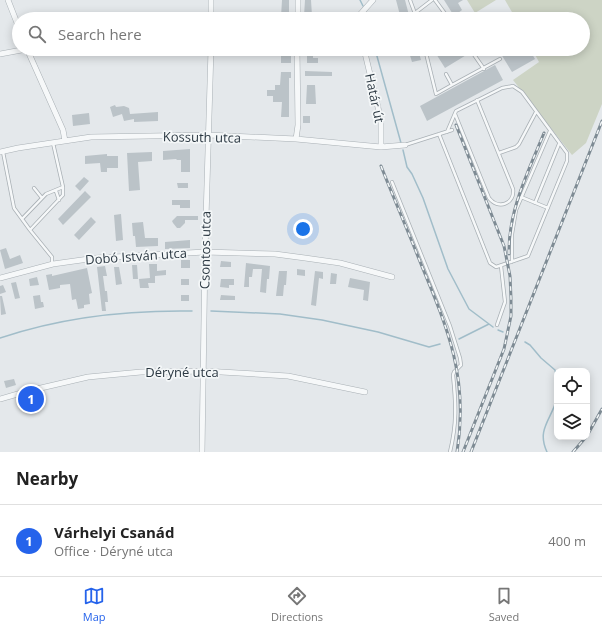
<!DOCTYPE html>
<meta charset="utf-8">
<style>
:root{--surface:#fff;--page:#f2f2f2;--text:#222;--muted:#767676;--line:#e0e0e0;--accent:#2563eb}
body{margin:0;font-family:"Open Sans",sans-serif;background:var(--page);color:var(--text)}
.controls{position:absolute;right:12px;bottom:12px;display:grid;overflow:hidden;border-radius:8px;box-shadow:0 2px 10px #0003}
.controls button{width:36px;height:36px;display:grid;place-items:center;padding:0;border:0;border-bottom:1px solid var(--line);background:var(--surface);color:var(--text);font:20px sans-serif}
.you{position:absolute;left:303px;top:229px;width:14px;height:14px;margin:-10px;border:3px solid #fff;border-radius:50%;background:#1a73e8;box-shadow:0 0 0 6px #1a73e833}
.badge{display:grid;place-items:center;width:26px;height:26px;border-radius:50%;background:var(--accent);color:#fff;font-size:13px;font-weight:700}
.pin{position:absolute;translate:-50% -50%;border:2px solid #fff;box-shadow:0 1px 4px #0006}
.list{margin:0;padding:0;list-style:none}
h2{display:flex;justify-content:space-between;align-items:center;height:52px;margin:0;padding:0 16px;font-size:17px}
h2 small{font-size:13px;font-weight:400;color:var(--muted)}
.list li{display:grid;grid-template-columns:26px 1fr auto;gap:12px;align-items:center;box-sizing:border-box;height:72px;padding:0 16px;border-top:1px solid var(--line)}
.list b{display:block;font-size:15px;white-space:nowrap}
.list p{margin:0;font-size:13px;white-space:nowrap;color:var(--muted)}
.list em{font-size:13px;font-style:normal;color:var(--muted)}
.icon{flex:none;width:22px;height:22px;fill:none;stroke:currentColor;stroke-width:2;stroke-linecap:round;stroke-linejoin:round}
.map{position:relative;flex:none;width:602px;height:452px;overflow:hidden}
.search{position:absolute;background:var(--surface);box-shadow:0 2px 10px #0003;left:12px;right:12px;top:12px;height:44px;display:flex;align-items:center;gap:10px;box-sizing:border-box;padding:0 14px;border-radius:22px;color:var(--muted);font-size:15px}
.sheet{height:124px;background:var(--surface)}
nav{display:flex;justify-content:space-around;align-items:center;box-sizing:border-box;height:56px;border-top:1px solid var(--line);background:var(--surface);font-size:11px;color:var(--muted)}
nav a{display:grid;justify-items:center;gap:2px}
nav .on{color:var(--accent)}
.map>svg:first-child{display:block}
</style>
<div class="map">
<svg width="602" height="452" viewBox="0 0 602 452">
<rect width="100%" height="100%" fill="#e4e8eb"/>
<path fill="#cdd4c5" d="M 467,0 L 496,0 L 475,13 Z
M 505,0 L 602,0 L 602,104 L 586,143 L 572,155 L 513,80 L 539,62 L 532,49 L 583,49 L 583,19 L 516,19 Z"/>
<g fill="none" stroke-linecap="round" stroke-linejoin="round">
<path stroke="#a1bdc9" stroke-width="1.5" d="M 360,0 L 363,6
M 375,49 L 401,143
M 403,150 L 407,167 L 412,174 L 423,198 L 448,269 L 469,309 L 493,327
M 211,311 L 280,314 L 322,320 L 378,332 L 429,347 L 440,344
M 498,330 L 503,332
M 0,338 C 62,317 127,310 192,311
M 459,339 L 489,324
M 525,342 L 530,345 L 541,358 L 555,370 L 557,378
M 547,452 C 536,429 552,419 557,398"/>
</g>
<path fill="#bbc3c8" d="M 282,0 L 289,0 L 289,17 L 281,17 Z
M 305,0 L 311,0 L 312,16 L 304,16 Z
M 396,0 L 405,0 L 410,19 L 401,19 Z
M 444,0 L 463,0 L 458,3 L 462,10 L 454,16 Z
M 254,49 L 263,49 L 262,55 L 254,55 Z
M 281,49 L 291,49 L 291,63 L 281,63 Z
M 307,49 L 313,49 L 313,58 L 318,58 L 318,63 L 307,63 Z
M 408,49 L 418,49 L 421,60 L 412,62 Z
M 433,49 L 465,49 L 468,54 L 445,68 Z
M 498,49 L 529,49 L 535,59 L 512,72 Z
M 495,65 L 503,80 L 427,121 L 420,106 Z
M 305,71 L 332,72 L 332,76 L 305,76 Z
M 281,72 L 291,72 L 291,78 L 289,78 L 289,117 L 281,117 L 282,102 L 273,102 L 273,96 L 267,96 L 267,90 L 275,90 L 275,85 L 280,85 Z
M 307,85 L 315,85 L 316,104 L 306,104 Z
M 115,105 L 116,107 L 124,106 L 129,108 L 130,114 L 158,112 L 158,121 L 134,122 L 134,119 L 124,121 L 122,114 L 113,117 L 110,107 Z
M 89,113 L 90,124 L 73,126 L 72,115 Z
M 303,116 L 310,116 L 310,123 L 303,123 Z
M 190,149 L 190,172 L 181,172 L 181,160 L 177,160 L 176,159 L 163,160 L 163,151 Z
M 152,152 L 152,161 L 138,162 L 140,190 L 129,191 L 127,153 Z
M 107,154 L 107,156 L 118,156 L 118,168 L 107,168 L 107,172 L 101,172 L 100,163 L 85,164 L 85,156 Z
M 84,177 L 89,181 L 80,191 L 75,186 Z
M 177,183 L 188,183 L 188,188 L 178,188 Z
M 85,191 L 91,197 L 63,225 L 58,219 Z
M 172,200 L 190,200 L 190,208 L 180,208 L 180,205 L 172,205 Z
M 121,214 L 123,240 L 116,241 L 114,215 Z
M 177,216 L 198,216 L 198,220 L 185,220 L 185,223 L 180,228 L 177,228 L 173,223 L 172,221 Z
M 91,217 L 96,222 L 79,240 L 74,235 Z
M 143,222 L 145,238 L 158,238 L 158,246 L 136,247 L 135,236 L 133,236 L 132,223 Z
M 190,240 L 190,248 L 165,249 L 165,242 Z
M 6,248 L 10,259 L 20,255 L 23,263 L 5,269 L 0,250 Z
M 181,260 L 190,260 L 190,268 L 181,268 Z
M 221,261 L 231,262 L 231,267 L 220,267 Z
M 246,263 L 270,266 L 269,279 L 267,279 L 266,293 L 260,292 L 262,269 L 253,269 L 252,277 L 249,277 L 249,287 L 244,287 Z
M 149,264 L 157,264 L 157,271 L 166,270 L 166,275 L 155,276 L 155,283 L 148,283 L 149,288 L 140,288 L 139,279 L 150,278 Z
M 132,265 L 137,265 L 138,279 L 133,279 Z
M 105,266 L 107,276 L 103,276 L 105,291 L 107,291 L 108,302 L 105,302 L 106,311 L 102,311 L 97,267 Z
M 114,267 L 119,267 L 122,284 L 116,285 Z
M 87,268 L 92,293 L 89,294 L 90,304 L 84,305 L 84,308 L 78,309 L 76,299 L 72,300 L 70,284 L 60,285 L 60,288 L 49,290 L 46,275 L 52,274 L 52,276 Z
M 297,269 L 305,270 L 305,276 L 297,275 Z
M 279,271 L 287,271 L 286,285 L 284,285 L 283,296 L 276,296 Z
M 315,271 L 323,272 L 323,279 L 319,278 L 316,306 L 311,305 Z
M 331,273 L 337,274 L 336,284 L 330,284 Z
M 37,277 L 39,285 L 30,286 L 29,279 Z
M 350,278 L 370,282 L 368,301 L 363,300 L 364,290 L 348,287 Z
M 181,279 L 189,279 L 189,285 L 181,285 Z
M 221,279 L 234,279 L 234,285 L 229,285 L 229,288 L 220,287 Z
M 16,282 L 20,298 L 15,299 L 11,283 Z
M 3,285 L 6,292 L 0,294 L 0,286 Z
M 40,295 L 41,302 L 43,302 L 44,307 L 35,309 L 33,296 Z
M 181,295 L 189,295 L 189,301 L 181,301 Z
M 221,295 L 235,296 L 235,300 L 220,300 Z
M 0,296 L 2,296 L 6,314 L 1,315 Z
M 14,379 L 16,385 L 6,388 L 4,381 Z"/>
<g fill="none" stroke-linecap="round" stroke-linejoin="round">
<defs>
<path id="service" d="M 410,0 L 417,19
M 435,0 L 449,19
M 415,13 L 432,0
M 497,19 L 499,18
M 425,49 L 436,94 L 452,85
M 470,49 L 484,69
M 446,74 L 452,85 L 500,59
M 455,114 L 489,198 C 498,210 515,204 513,189 L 477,100
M 439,134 L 490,263 L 496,267 L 499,266 L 528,256 L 567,161 L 567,153 L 522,92 L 513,86 L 502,88 L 456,111 L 447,132
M 405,145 L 452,130
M 3,152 L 14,208 L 30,230 L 52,257 L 52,263
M 499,153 L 516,147 L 519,144 L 536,112
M 392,182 L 450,326 L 460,358 L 461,365 L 454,372 L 453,375 C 456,404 457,423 450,452
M 34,188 L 42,198
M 56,191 L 59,200
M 521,197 L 548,208
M 535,203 L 559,144
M 22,219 L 46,194 L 63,187
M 30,230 L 63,195 L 63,187 L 53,143
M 512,262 L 512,234 L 516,210 L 550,131
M 497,325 L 505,302 L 501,266"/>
<path id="minor" d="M 8,0 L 19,28
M 211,0 L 211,19
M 298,19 L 298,0
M 356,19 L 373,0
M 364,49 L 381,120 L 381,147
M 0,54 L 27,49 L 63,130 L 65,141
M 296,139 L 298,125 L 297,49
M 0,152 L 18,148 L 91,137 L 208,135 L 296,139 L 381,147 L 405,145
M 0,278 L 53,264 L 96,258 L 205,252 L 275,254 L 305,258 L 340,263 L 392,277
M 0,399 L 28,391 L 88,377 L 141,372 L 204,371 L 288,376 L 365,392
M 202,452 L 205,252 L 211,49"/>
</defs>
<use href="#service" stroke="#a9b0b5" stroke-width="4"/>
<use href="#minor" stroke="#a9b0b5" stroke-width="6"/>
<use href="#service" stroke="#f6f8f9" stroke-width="2.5"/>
<use href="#minor" stroke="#f6f8f9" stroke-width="5"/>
<defs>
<path id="rail" d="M 456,125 L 504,246 L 510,276 L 511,298 L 511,316 L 504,349 L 463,452
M 381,166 C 394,199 408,231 421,264 C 448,329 469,379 457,452
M 509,254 C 508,211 528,172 544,133
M 588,434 L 602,409
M 471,452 L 602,121
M 573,452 L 586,437"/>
</defs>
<use href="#rail" stroke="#7e8b94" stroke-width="3"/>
<use href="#rail" stroke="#f4f7f8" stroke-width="1.5" stroke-dasharray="4.5" stroke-linecap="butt"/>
</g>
<g text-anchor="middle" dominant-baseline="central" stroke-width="3.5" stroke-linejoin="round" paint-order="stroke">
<g font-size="13" fill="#2c3943" stroke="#f4f7f8">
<text transform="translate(375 98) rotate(78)">Határ út</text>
<text transform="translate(202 137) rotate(1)">Kossuth utca</text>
<text transform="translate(205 250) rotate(-89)">Csontos utca</text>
<text transform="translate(136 256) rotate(-4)">Dobó István utca</text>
<text x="182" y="372">Déryné utca</text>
</g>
</g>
</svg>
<div class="controls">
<button><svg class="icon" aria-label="locate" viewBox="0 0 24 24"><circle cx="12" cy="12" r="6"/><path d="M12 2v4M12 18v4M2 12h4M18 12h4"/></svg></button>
<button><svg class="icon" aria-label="layers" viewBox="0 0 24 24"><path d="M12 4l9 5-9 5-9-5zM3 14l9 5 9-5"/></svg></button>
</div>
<div class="you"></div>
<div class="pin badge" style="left:31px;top:399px">1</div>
<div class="search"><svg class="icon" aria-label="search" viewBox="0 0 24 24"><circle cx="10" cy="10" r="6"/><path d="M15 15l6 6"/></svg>Search here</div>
</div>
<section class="sheet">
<h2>Nearby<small></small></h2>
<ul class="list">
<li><span class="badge">1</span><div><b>Várhelyi Csanád</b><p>Office · Déryné utca</p></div><em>400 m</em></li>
</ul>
</section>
<nav>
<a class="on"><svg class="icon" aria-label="map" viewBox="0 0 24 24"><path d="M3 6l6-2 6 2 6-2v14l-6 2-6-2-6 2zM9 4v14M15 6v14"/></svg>Map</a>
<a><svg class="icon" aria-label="directions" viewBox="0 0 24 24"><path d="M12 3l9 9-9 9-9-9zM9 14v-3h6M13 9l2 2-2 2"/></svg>Directions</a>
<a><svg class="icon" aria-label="saved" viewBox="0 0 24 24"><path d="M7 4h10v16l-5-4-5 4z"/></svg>Saved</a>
</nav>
